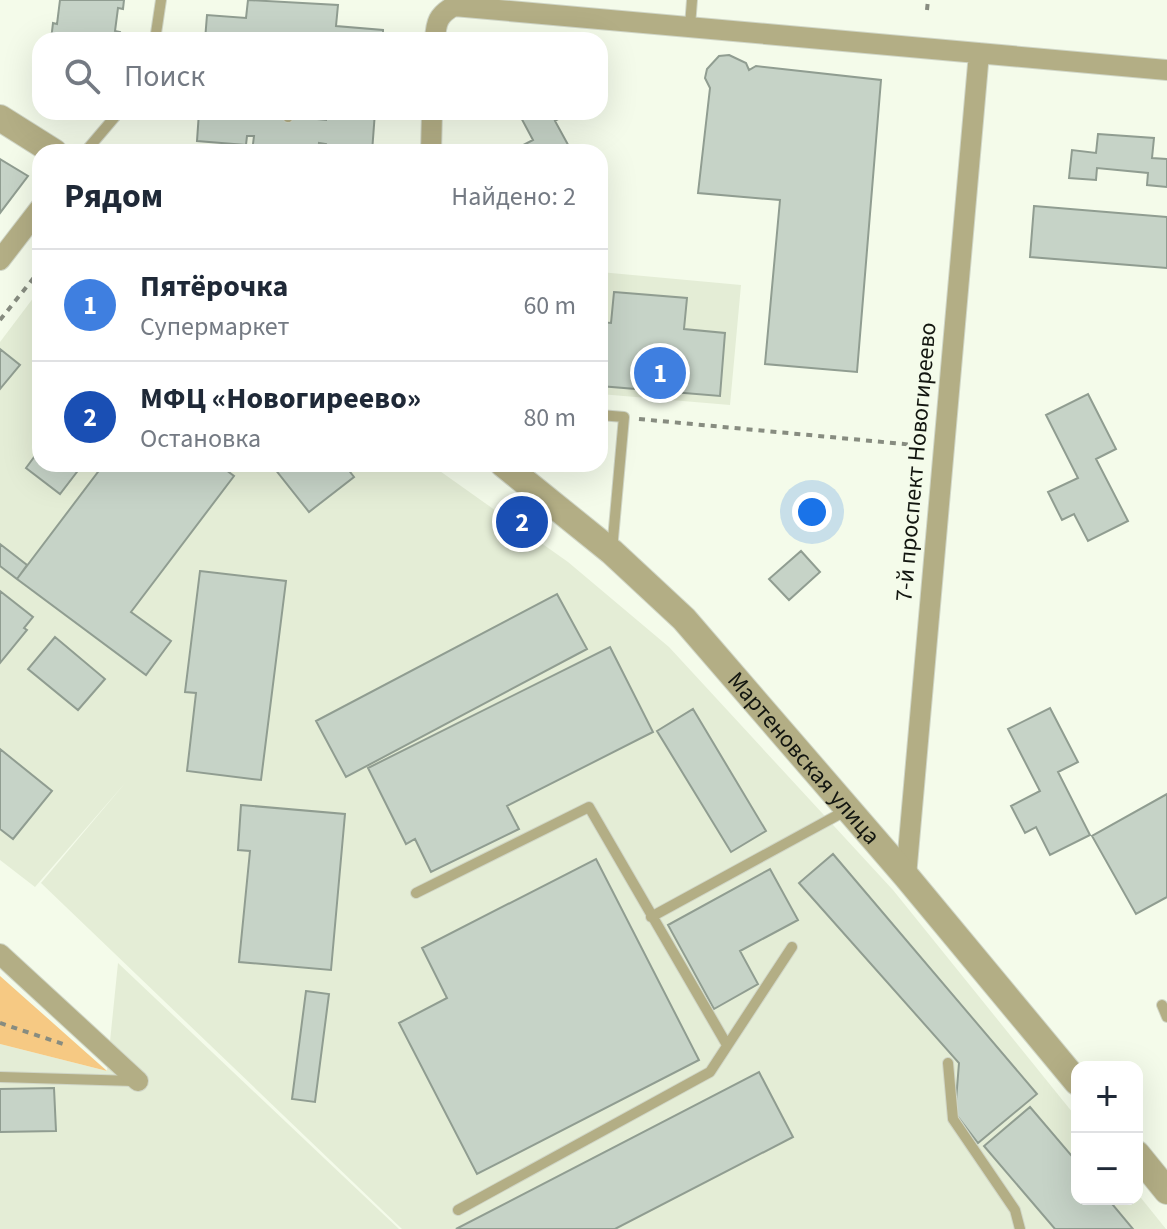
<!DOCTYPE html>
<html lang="ru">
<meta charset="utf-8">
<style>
:root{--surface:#fff;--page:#f6f6f7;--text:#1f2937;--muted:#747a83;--line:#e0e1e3;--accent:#0e6495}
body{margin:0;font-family:"Source Sans 3",sans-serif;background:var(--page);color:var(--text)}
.controls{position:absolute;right:24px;bottom:24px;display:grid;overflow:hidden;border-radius:16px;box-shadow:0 8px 32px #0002}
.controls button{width:72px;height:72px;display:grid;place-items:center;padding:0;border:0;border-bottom:2px solid var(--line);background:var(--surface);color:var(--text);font:40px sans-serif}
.you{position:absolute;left:812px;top:512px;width:28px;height:28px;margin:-20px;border:6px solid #fff;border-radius:50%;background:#1a73e8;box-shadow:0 0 0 12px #1a73e833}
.badge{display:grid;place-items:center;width:52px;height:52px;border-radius:50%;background:var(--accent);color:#fff;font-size:26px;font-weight:700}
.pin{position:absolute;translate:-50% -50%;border:4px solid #fff;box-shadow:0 2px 8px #0006}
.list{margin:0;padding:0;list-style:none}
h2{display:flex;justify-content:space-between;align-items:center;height:104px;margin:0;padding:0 32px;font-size:34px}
h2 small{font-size:26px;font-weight:400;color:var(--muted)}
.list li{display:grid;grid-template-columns:52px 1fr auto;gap:24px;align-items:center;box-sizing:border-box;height:112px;padding:0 32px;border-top:2px solid var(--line)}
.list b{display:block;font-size:30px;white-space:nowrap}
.list p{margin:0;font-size:26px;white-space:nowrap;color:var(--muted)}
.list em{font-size:26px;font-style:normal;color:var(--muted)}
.icon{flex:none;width:44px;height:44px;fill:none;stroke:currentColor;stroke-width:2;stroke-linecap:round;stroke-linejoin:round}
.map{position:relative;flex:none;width:1167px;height:1229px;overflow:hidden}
.search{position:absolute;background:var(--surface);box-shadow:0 8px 32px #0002;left:32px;top:32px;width:576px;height:88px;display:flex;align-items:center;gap:20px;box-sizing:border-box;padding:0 28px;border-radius:24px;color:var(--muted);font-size:30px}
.panel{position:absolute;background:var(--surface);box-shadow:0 8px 32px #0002;left:32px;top:144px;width:576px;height:328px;border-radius:24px}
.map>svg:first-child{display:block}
</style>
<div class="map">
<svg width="1167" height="1229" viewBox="0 0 1167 1229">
<rect width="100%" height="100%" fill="#f4fbea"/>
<path fill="#e4edd6" d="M 600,272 L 741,285 L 730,405 L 600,394 Z
M 40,289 L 40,464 L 430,464 L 568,562 L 669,647 L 893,890 L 1077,1118 L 1077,1199 L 1137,1199 L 1137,1193 L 1166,1229 L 402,1229 L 41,883 L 126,782 L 35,887 L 0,860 L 0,342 Z
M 118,963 L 399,1229 L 0,1229 L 0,1044 L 107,1071 Z"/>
<path fill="#f6c983" d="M 0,976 L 107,1071 L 0,1044 Z"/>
<path fill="#c6d3c7" stroke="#909d91" stroke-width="2" d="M 60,0 L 124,0 L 123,9 L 118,8 L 115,31 L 120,32 L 119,40 L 51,40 L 53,23 L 57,24 Z
M 248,0 L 338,5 L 336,26 L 383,30 L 383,40 L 205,40 L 207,15 L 246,18 Z
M 729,55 L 746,63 L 749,70 L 756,66 L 881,80 L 857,372 L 765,364 L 780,200 L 698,193 L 710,88 L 705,78 L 707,69 L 719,56 Z
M 199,112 L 247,112 L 326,120 L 326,112 L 375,112 L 372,152 L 325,152 L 326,144 L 319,143 L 318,152 L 252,152 L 254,136 L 247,136 L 246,145 L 197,141 Z
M 518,112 L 571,112 L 555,121 L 572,152 L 510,152 L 533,140 Z
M 1098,134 L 1154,138 L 1152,158 L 1167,159 L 1167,187 L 1147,185 L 1148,173 L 1097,168 L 1096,180 L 1069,178 L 1072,150 L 1096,153 Z
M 0,159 L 28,176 L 0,213 Z
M 1034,206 L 1167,217 L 1167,268 L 1030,257 Z
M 614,292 L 687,298 L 684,329 L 725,333 L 720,396 L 600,386 L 600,322 L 611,323 Z
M 0,349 L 20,365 L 0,389 Z
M 1088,394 L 1116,449 L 1096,459 L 1128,521 L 1088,541 L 1074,514 L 1062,520 L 1048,492 L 1078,478 L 1046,415 Z
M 40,449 L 40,464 L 83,464 L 60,494 L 26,468 Z
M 104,464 L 218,464 L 234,476 L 131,612 L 171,641 L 146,675 L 17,579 Z
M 271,464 L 344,464 L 354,477 L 309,512 Z
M 0,544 L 27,565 L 17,579 L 0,566 Z
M 801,551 L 820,572 L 789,600 L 769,579 Z
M 200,571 L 286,581 L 261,780 L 187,771 L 196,693 L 185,692 Z
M 0,591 L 33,617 L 24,628 L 27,630 L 0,663 Z
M 557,594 L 587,649 L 346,777 L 316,721 Z
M 55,637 L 105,679 L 78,710 L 28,669 Z
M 610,647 L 653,732 L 507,806 L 519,829 L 431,872 L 415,839 L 406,844 L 368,768 Z
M 1050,708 L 1078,762 L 1058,772 L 1090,835 L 1050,855 L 1036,827 L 1025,833 L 1011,806 L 1040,791 L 1008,729 Z
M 693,709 L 766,831 L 731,852 L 657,731 Z
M 0,749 L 52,791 L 13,839 L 0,829 Z
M 1167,794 L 1167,897 L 1136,914 L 1092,836 Z
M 241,805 L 345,814 L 331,970 L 239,962 L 250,851 L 238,850 Z
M 833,854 L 1037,1094 L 978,1143 L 955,1113 L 959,1063 L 799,883 Z
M 596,859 L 699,1060 L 477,1174 L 399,1023 L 447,998 L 422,948 Z
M 770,869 L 798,920 L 740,951 L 758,984 L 714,1009 L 668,925 Z
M 306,991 L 329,994 L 315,1102 L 292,1099 Z
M 759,1072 L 793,1137 L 615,1229 L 456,1229 Z
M 54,1088 L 56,1131 L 0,1132 L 0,1089 Z
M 1030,1107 L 1077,1162 L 1077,1199 L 1108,1199 L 1133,1229 L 1055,1229 L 984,1146 Z"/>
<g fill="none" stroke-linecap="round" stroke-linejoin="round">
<defs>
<path id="service" d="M 690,26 L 692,0
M 155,40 L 161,0
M 288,117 L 289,112
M 85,152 L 119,112
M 600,415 L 624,417 L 612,550
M 416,893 L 589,807 L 727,1045
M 651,917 L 847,810
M 1162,1005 L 1167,1017
M 948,1063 L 953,1119 L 1015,1210 L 1020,1229
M 0,1077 L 134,1081
M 458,1210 L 710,1072 L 792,947"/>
<path id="minor" d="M 435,40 C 436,22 438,15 454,6 L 1167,70
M 431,152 L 432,112
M 0,260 L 40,208
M 906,876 L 979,53
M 0,954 L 138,1081"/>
<g id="tertiary">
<path d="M 0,118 L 54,152"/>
<path id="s1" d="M 503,464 L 612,552 L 684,619 L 906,876 L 1077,1082"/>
<path d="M 1137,1154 L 1167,1191"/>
</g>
</defs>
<use href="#service" stroke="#d0d6c7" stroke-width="12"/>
<use href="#minor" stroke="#d0d6c7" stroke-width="22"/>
<use href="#tertiary" stroke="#d0d6c7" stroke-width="28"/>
<path stroke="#878c80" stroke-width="4" stroke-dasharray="6 6" stroke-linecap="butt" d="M 927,10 L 928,0
M 0,320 L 40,270
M 639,419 L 925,446
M 0,1023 L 66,1045"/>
<use href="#service" stroke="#b3ae85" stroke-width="10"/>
<use href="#minor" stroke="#b3ae85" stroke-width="20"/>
<use href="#tertiary" stroke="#b3ae85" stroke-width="26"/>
</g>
<g text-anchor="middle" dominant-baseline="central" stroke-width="6" stroke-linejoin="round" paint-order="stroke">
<g font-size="24" fill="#131610" stroke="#f4fbea">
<text transform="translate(916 462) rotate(-85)">7-й проспект Новогиреево</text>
<text stroke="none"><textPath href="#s1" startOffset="422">Мартеновская улица</textPath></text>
</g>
</g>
</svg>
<div class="controls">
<button>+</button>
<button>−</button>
</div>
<div class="you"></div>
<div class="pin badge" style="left:660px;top:373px;background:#3f7fe0">1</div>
<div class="pin badge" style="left:522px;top:522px;background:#1a4fb4">2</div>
<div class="search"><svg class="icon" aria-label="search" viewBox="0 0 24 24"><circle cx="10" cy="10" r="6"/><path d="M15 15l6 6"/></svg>Поиск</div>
<section class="panel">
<h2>Рядом<small>Найдено: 2</small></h2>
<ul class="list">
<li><span class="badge" style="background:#3f7fe0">1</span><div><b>Пятёрочка</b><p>Супермаркет</p></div><em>60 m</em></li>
<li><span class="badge" style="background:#1a4fb4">2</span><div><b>МФЦ «Новогиреево»</b><p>Остановка</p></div><em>80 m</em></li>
</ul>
</section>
</div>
